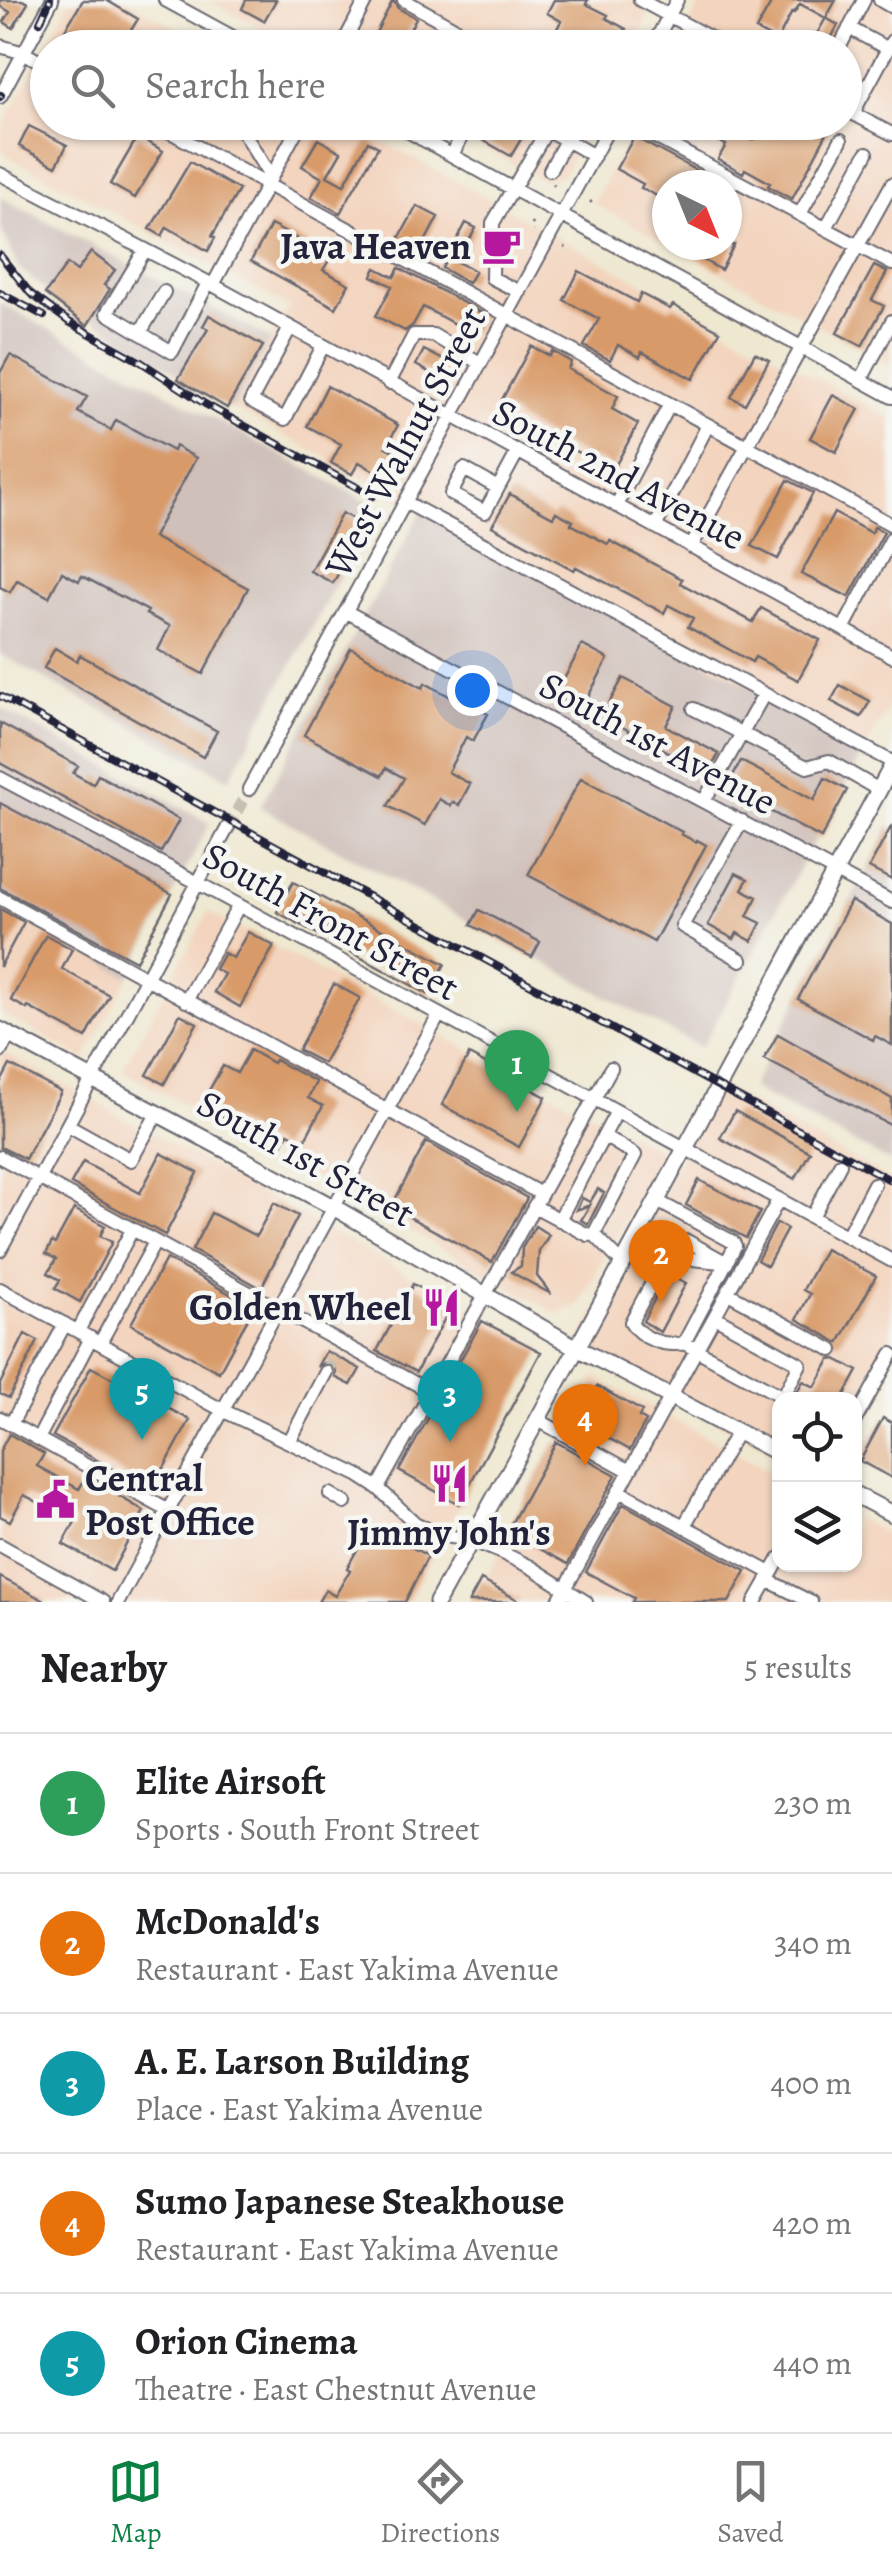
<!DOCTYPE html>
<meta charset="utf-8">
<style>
:root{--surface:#fff;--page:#f2f2f2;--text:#202124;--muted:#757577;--line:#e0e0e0;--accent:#0b8043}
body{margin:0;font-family:Alegreya,serif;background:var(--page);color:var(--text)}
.controls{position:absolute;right:30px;bottom:30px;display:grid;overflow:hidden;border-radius:20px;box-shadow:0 2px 8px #0004}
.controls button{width:90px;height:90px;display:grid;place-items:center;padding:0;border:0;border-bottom:2px solid var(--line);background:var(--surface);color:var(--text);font:50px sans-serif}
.compass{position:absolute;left:652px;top:170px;width:90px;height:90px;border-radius:50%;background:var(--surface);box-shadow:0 2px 8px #0004;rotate:137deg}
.you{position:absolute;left:472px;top:690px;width:35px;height:35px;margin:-25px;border:8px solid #fff;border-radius:50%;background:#1a73e8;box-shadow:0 0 0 15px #1a73e833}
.badge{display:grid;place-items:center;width:65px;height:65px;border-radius:50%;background:var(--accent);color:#fff;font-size:32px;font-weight:700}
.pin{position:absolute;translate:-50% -82px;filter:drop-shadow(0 2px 5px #0008)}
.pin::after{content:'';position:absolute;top:52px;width:35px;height:30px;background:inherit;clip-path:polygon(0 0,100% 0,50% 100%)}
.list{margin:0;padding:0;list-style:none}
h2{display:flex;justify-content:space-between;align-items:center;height:130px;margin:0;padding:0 40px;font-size:42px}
h2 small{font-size:32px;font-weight:400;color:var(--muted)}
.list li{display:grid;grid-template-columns:65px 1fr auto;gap:30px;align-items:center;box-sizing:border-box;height:140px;padding:0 40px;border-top:2px solid var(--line)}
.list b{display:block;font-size:38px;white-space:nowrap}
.list p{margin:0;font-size:32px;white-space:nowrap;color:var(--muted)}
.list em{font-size:32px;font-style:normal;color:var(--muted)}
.icon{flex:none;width:55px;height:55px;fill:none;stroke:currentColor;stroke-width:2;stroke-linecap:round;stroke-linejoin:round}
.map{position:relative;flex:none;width:892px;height:1602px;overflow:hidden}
.search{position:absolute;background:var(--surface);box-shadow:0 2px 8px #0004;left:30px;right:30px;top:30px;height:110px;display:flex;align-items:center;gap:25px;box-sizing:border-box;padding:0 35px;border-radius:55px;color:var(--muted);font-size:38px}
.sheet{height:830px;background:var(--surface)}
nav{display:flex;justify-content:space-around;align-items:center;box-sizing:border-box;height:140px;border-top:2px solid var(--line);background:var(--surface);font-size:28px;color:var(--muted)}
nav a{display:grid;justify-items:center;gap:5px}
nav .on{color:var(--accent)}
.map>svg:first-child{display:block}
</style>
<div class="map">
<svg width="892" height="1602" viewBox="0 0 892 1602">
<rect width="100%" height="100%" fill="#f6f6f2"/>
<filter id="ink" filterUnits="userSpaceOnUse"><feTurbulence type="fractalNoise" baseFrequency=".01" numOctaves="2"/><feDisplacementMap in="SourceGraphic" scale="20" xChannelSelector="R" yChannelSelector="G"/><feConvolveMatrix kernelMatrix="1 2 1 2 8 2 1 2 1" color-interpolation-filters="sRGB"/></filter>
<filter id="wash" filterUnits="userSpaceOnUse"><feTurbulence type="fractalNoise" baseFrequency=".0048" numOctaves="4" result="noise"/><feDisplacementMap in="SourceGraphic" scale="40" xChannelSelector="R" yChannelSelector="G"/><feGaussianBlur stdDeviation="2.25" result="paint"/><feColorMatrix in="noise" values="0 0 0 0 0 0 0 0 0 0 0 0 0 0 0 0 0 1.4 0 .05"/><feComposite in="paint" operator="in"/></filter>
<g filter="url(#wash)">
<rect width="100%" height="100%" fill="#efe8d1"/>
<path fill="#f3d4be" d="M 71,0 L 125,0 L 212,47 L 48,48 L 48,122 L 349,123 L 892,419 L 892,702 L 865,749 L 423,509 L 233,409 L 289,307 L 7,155 L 1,147 L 1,133 L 6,120 Z
M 207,0 L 656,0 L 631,48 L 296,47 Z
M 703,0 L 892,0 L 892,365 L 670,245 L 727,245 L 727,185 L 667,185 L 667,243 L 593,203 L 637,123 L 844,122 L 844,48 L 677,47 Z
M 435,123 L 591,123 L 563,175 L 545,181 Z
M 0,906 L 129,977 L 85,1059 L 0,1013 Z
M 208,912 L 662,1151 L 579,1304 L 559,1314 L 122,1070 Z
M 0,1050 L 543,1349 L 408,1602 L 0,1602 Z
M 718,1086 L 892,1181 L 892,1355 L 855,1422 L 854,1400 L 780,1400 L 779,1454 L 577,1348 Z
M 595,1377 L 779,1476 L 780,1564 L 854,1564 L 855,1517 L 892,1537 L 892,1602 L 472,1602 Z"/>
<path fill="#cfc0ba" d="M 0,197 L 271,339 L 233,409 L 42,287 L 19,268 L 0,226 Z
M 0,303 L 378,507 L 229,779 L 0,654 Z
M 423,509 L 865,749 L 701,1048 L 260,807 Z
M 0,708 L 210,823 L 129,977 L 0,906 Z
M 892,823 L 892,1163 L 751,1088 Z"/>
<g id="blocks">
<path fill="#d89a67" d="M 0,0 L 22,0 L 28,3 L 13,28 L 4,22 L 10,12 L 0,6 Z
M 83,0 L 106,0 L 138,19 L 120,48 L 54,48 Z
M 246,0 L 276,0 L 264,21 L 242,9 Z
M 393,0 L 398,8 L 416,18 L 400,48 L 368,48 Z
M 554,0 L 588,0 L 586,4 L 608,15 L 606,18 L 626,29 L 616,48 L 547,48 L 561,21 L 547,13 Z
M 773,0 L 836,0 L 826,18 L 800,4 L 794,13 L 792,12 L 777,41 L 756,30 Z
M 826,18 L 838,25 L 826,48 L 809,48 Z
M 434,28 L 469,48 L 424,48 Z
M 491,122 L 518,122 L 514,128 L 524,134 L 511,156 L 481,139 Z
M 705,122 L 730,122 L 742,129 L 744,136 L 751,140 L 758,138 L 767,122 L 817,122 L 829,129 L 792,199 L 768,186 L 770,183 L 745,169 L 743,173 L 718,159 L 726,145 L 700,132 Z
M 29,126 L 67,145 L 56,166 L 19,146 Z
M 138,136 L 163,151 L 135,198 L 110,184 Z
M 634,137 L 710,178 L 706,185 L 667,185 L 667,201 L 641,188 L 643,184 L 616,169 Z
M 318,139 L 341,152 L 327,176 L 344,185 L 368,141 L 378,147 L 340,213 L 311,197 L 322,178 L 302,166 Z
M 190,162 L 239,190 L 212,236 L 215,238 L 208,251 L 167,227 L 162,236 L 150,229 Z
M 417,206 L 438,217 L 418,255 L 396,244 Z
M 466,223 L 476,228 L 457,262 L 475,271 L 468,283 L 442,268 Z
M 271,225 L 331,257 L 323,270 L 349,284 L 336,308 L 251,261 Z
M 702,245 L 734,245 L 721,270 L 696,256 Z
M 91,252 L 115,270 L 104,285 L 110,289 L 87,326 L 45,294 L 67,264 L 77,271 Z
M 874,266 L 887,272 L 872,300 L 884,306 L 862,346 L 837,333 Z
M 376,268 L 394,277 L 399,268 L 482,313 L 471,333 L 423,307 L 413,325 L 405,331 L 376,316 L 392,286 L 372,276 Z
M 579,271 L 637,302 L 641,294 L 670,309 L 673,305 L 720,331 L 693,379 L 642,352 L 640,357 L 618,345 L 610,360 L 584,346 L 599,319 L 564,300 Z
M 209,315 L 263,346 L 227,408 L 178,379 L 208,329 L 203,326 Z
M 531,346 L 550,356 L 552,351 L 571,362 L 568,369 L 618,396 L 612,409 L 638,424 L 614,468 L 594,458 L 592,460 L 516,419 L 517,417 L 498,407 Z
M 424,350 L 447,362 L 438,377 L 416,365 Z
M 755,353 L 769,360 L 745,404 L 731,397 Z
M 10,355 L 87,397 L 78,412 L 111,430 L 116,420 L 173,451 L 175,446 L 196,458 L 153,537 L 248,588 L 203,674 L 158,650 L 170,626 L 146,614 L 148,611 L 82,576 L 79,581 L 62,572 L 49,597 L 17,580 L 10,592 L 0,587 L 0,373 Z
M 327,386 L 398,425 L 386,447 L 398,454 L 385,477 L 359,462 L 352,474 L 331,463 L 341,444 L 307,426 Z
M 833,395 L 859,409 L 836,452 L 810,438 Z
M 788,480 L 813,493 L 778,559 L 752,546 Z
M 510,494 L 553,517 L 556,512 L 573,521 L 571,524 L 608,544 L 610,541 L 682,579 L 680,583 L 753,622 L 761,608 L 820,640 L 798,680 L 755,657 L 752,662 L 688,627 L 693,618 L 668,605 L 664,613 L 576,567 L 574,570 L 492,526 Z
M 342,513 L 369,528 L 360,544 L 356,541 L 333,583 L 310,571 Z
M 834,513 L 871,533 L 874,527 L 884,532 L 849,597 L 801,574 Z
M 582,645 L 608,659 L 581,710 L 555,696 Z
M 55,648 L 77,661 L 80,655 L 217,731 L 203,757 L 44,668 Z
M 351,648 L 423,688 L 425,683 L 451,697 L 454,690 L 467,697 L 465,702 L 488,714 L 473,741 L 466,737 L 448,772 L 470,784 L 459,805 L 453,802 L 451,806 L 439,799 L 425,825 L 388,806 L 404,778 L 386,768 L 382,776 L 304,735 Z
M 623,678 L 676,706 L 666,726 L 719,754 L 708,773 L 602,716 Z
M 840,685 L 870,701 L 861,717 L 831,701 Z
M 0,723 L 78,766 L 73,773 L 93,784 L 98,775 L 179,820 L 161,852 L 0,763 Z
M 741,761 L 814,800 L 825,778 L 847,790 L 821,838 L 726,788 Z
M 581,778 L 682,832 L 681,834 L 696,842 L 697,840 L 706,845 L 654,942 L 528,875 Z
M 0,803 L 172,894 L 136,961 L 0,888 Z
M 892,825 L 892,880 L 869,868 Z
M 736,873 L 748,879 L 742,889 L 757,897 L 747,916 L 761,923 L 752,941 L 737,933 L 734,939 L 708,925 Z
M 293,882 L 445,964 L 428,994 L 277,912 Z
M 851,901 L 892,924 L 892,1045 L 875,1036 L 873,1040 L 798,999 Z
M 0,909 L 24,922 L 0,967 Z
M 479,910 L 540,942 L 532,957 L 471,925 Z
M 248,932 L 274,946 L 240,1007 L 214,992 L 224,974 L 215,969 L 224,953 L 233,958 Z
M 46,935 L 72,949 L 62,969 L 109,995 L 86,1038 L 28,1007 L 27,1009 L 11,1000 Z
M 334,984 L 360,998 L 323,1063 L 298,1050 Z
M 180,1014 L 197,1023 L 164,1084 L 147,1075 Z
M 778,1034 L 892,1099 L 892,1126 L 764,1059 Z
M 250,1050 L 273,1063 L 275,1060 L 316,1082 L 308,1098 L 323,1106 L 304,1141 L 288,1133 L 280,1148 L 201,1104 L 223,1066 L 237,1073 Z
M 469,1055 L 546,1097 L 519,1147 L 442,1105 Z
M 10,1065 L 61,1092 L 25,1159 L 0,1147 L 0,1084 Z
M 735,1111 L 810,1152 L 795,1179 L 720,1138 Z
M 426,1142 L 527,1198 L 492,1262 L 391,1207 Z
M 161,1153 L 198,1173 L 165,1235 L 71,1184 L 83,1162 L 140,1193 Z
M 699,1180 L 760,1212 L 746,1238 L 686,1205 Z
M 598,1189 L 604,1193 L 588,1224 L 581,1220 L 590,1205 L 576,1210 L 582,1198 L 590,1202 Z
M 274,1203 L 298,1216 L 261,1288 L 192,1250 L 211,1213 L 256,1236 Z
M 74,1209 L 105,1226 L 100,1236 L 112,1242 L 80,1302 L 55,1288 L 60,1280 L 48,1273 L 56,1259 L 46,1254 L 52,1242 L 55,1244 Z
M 777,1223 L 787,1229 L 767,1266 L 757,1260 Z
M 535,1226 L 549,1235 L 539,1251 L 537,1276 L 551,1294 L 511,1272 L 521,1266 L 522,1248 Z
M 825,1249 L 876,1276 L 839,1343 L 797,1319 L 810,1294 L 803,1290 Z
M 166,1259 L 254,1307 L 219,1372 L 131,1324 Z
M 668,1274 L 686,1283 L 660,1332 L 643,1321 Z
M 413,1284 L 452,1305 L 416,1372 L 377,1351 Z
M 482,1321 L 541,1352 L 459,1504 L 399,1471 Z
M 25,1334 L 38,1341 L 9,1398 L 0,1394 L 0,1384 Z
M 326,1351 L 360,1369 L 351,1385 L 335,1377 L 336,1371 L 331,1364 L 325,1362 L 317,1367 Z
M 836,1359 L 858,1371 L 842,1400 L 793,1400 L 803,1381 L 815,1387 L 830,1360 Z
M 91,1367 L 190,1420 L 152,1490 L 53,1436 Z
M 597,1386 L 642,1411 L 639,1417 L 646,1421 L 630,1450 L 570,1417 L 586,1388 L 593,1392 Z
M 883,1418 L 892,1423 L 892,1478 L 860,1461 Z
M 9,1434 L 44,1454 L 37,1466 L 79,1489 L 85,1479 L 92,1483 L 93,1481 L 144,1511 L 112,1571 L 63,1544 L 75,1522 L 24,1495 L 10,1521 L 0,1516 L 0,1451 Z
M 556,1442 L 616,1475 L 568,1564 L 507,1531 Z
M 623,1504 L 746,1571 L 729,1602 L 632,1602 L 634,1598 L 586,1572 Z
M 382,1532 L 428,1556 L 405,1602 L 318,1602 L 325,1590 L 335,1596 L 350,1570 L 347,1568 L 366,1534 L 377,1540 Z
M 0,1577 L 47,1602 L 0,1602 Z
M 481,1580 L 522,1602 L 469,1602 Z"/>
</g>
</g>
<g filter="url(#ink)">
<use href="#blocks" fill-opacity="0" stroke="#6a6770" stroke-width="2.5"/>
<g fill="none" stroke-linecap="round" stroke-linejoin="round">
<path stroke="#c6c0b3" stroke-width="12" stroke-dasharray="12 6" stroke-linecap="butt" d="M 228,827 L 249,789
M 326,1372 L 335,1356"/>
<defs>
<path id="minor" d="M 165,0 L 253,48
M 404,0 L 490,48
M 640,0 L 729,48
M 880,0 L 892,7
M 849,28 L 888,49
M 0,46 L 24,53 L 48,66
M 341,48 L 366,0
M 652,48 L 677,0
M 839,48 L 864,0
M 0,97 L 52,0
M 844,109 L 892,134
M 853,113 L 892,41
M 152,122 L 892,525
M 237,122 L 271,178
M 391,122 L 892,397
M 627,122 L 892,264
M 547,130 L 566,140 L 550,170
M 752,130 L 757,122
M 421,139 L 437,122
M 566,140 L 594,156
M 452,155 L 469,122
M 0,174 L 213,285 L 892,656
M 800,214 L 841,140
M 826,228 L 867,153
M 145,250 L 107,313 L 172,352 L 208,283
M 213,285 L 301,122
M 520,292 L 492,278 L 493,223 L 547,130 L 535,122
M 290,328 L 251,401 L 285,419 L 323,346
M 140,333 L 164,292
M 861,380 L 892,321
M 389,383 L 414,335 L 433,335 L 480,363
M 498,488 L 464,469 L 451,494 L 485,512 L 517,453
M 405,502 L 892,762
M 616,506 L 670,404
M 655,527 L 708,425
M 691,547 L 892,184
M 347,612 L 892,902
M 843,629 L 892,538
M 694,709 L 807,767 L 829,761 L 879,790
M 0,778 L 198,883 L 892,1261
M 249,789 L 612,122
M 704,801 L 764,694
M 0,898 L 541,1194
M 741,960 L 682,926 L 742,821
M 186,1001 L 239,905
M 0,1052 L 9,1035
M 68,1125 L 131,1160 L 157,1114
M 604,1136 L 635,1155 L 594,1234 L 623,1264
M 0,1157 L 431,1392
M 657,1201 L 733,1242 L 735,1246 L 684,1343 L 783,1397 L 800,1364 L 715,1317
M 534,1206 L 588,1235 L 594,1234
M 812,1217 L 840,1164
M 559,1220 L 617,1111
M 847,1236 L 874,1184
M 0,1250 L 228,827
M 666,1256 L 720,1262
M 0,1289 L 224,1411 L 358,1475 L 378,1488 L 415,1523 L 439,1535 L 471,1540 L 500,1552 L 531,1567 L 586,1602
M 728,1293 L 832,1350
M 78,1331 L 132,1230
M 100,1343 L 155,1242
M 684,1343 C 664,1347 641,1339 631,1322 L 669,1251 L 675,1245 L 687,1241 L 727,1263
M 0,1418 L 169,1511
M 538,1420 L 630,1471
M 854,1422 L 892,1354
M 11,1424 L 65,1324
M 38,1439 L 91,1338
M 289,1442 L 326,1372
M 378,1488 L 611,1068
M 619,1491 L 771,1573
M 330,1494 L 345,1503
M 684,1526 L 737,1432
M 0,1545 L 103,1602
M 767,1580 L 811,1602
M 118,1602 L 439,1015
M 558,1602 L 779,1199
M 755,1602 L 780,1558"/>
<path id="major" d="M 0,1030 L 335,1208 L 577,1348 L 780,1454
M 854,1494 L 892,1514
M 437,1602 L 577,1348 L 892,766"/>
</defs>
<use href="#minor" stroke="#6a6770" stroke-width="16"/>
<use href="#major" stroke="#6a6770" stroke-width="19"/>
<path stroke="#6a6770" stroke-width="2.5" stroke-dasharray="2.5 8" stroke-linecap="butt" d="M 553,186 L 555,182 L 559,184
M 590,201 L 592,203 L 590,207
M 533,223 L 530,228 L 534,231
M 564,247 L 567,248 L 570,244"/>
<use href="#minor" stroke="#fff" stroke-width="12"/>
<use href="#major" stroke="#fff" stroke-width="15"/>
<defs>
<path id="rail" d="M 40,22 L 50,0
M 0,97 L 1,95
M 0,255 L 30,293 L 69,322 L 141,362 L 205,404 L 373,496
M 0,293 L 44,316
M 0,696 L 892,1181"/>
</defs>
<use href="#rail" stroke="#22223b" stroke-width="8"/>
<use href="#rail" stroke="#f6f6f2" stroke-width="4" stroke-dasharray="11" stroke-linecap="butt"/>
</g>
</g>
<defs>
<symbol id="cafe-bare" viewBox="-9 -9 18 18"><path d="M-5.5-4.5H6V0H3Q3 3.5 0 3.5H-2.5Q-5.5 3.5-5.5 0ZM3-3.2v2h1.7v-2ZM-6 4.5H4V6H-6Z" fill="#b5179e" stroke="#f6f6f2" stroke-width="2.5" paint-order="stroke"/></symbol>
<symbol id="restaurant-bare" viewBox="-9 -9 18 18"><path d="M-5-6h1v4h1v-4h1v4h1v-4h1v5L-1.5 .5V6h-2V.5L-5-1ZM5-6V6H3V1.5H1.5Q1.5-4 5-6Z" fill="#b5179e" stroke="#f6f6f2" stroke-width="2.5" paint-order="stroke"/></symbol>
<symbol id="civic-bare" viewBox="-9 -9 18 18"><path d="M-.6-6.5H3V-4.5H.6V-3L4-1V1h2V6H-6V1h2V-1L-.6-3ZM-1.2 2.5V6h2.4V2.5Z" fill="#b5179e" stroke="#f6f6f2" stroke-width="2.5" paint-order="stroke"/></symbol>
</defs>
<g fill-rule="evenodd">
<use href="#cafe-bare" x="474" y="218" width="55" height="55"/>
<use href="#restaurant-bare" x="414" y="1280" width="55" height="55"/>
<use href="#restaurant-bare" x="422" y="1456" width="55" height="55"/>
<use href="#civic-bare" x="28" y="1472" width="55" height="55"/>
</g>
<g text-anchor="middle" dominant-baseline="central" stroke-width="9" stroke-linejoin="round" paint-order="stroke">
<g font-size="38" font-weight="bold" fill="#22223b" stroke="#f6f6f2" text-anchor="end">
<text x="471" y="246">Java Heaven</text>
<text x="411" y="1307">Golden Wheel</text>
<text x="85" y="1478" text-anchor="start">Central<tspan x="85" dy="44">Post Office</tspan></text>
<text x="449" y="1532" text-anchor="middle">Jimmy John's</text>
</g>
<g font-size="38" fill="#22223b" stroke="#f6f6f2">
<text transform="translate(405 442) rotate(-62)">West Walnut Street</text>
<text transform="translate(619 474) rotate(28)">South 2nd Avenue</text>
<text transform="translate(658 743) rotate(28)">South 1st Avenue</text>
<text transform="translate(331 921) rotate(29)">South Front Street</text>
<text transform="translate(306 1158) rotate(29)">South 1st Street</text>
</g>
</g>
</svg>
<div class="controls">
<button><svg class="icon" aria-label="locate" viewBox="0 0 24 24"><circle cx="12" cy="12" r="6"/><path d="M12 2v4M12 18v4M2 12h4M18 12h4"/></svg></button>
<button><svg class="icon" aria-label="layers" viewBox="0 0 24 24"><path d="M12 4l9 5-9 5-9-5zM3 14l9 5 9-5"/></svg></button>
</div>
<svg class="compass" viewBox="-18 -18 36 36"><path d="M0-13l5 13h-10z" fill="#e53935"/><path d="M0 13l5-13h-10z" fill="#757577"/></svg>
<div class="you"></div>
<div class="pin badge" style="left:517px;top:1112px;background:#2e9e5b">1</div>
<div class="pin badge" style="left:661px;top:1302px;background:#e8710a">2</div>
<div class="pin badge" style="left:450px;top:1442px;background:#0f9aa8">3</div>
<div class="pin badge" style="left:585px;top:1466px;background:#e8710a">4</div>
<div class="pin badge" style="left:142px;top:1440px;background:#0f9aa8">5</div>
<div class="search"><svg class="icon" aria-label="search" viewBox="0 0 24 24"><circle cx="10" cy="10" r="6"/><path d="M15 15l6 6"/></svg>Search here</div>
</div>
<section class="sheet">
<h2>Nearby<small>5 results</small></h2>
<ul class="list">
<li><span class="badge" style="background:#2e9e5b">1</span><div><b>Elite Airsoft</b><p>Sports · South Front Street</p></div><em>230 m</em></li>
<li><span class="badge" style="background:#e8710a">2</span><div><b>McDonald's</b><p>Restaurant · East Yakima Avenue</p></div><em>340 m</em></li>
<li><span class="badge" style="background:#0f9aa8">3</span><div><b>A. E. Larson Building</b><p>Place · East Yakima Avenue</p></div><em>400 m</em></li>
<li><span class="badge" style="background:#e8710a">4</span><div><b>Sumo Japanese Steakhouse</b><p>Restaurant · East Yakima Avenue</p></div><em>420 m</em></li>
<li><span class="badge" style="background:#0f9aa8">5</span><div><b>Orion Cinema</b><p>Theatre · East Chestnut Avenue</p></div><em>440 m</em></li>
</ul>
</section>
<nav>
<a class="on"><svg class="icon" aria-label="map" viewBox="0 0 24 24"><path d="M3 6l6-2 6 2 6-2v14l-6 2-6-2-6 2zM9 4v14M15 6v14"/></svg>Map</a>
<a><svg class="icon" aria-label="directions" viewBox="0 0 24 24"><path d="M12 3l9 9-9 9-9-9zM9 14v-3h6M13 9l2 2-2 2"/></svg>Directions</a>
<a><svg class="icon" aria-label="saved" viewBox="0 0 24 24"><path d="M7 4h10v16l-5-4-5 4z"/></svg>Saved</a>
</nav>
